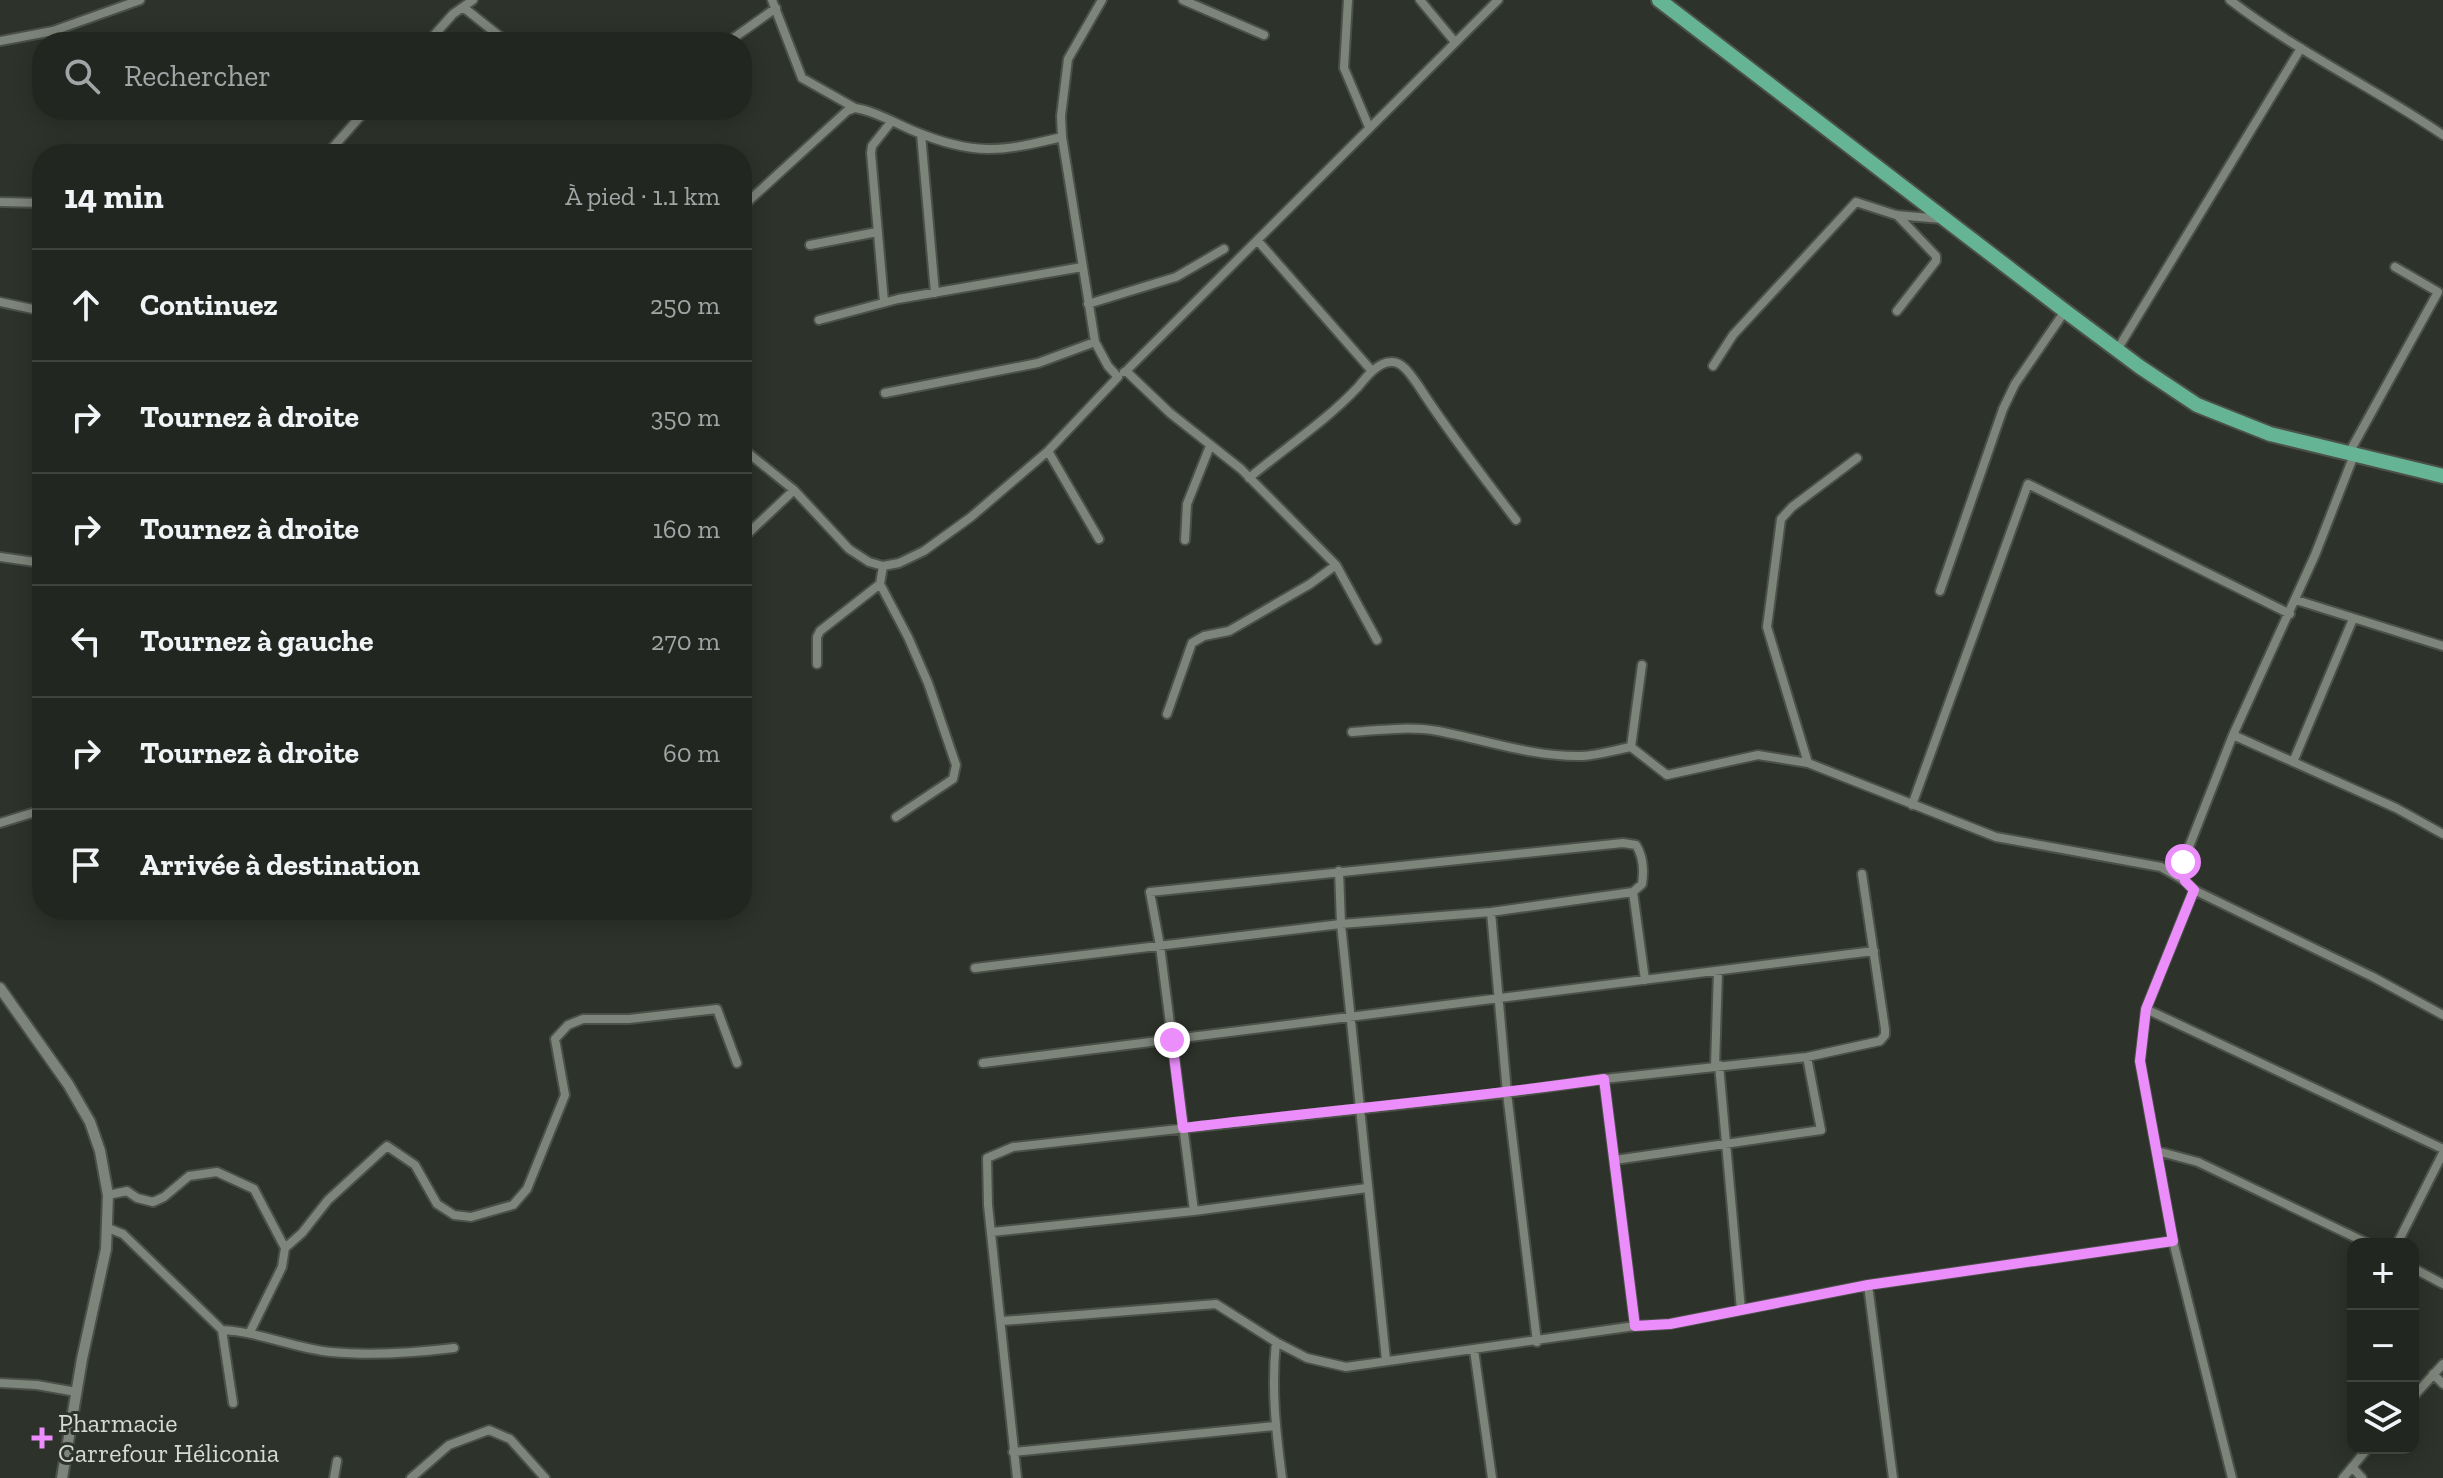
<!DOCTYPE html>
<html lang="fr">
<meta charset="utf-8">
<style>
:root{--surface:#222620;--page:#2a2e29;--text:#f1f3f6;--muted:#a2a5a5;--line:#3f433e}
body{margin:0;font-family:"Zilla Slab",serif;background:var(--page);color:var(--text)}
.controls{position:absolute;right:24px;bottom:24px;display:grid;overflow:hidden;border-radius:16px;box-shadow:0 4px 20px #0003}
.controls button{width:72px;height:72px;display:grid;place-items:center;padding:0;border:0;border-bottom:2px solid var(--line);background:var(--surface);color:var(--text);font:40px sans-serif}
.stop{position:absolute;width:24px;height:24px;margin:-18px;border:6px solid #eb8dfb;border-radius:50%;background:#fff}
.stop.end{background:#eb8dfb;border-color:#fff;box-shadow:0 2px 8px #0008}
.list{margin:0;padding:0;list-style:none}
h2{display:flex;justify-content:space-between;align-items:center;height:104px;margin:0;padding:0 32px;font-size:34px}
h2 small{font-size:26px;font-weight:400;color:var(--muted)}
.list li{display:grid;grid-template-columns:52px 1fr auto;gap:24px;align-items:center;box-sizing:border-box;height:112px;padding:0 32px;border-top:2px solid var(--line)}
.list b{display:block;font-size:30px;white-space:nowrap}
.list em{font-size:26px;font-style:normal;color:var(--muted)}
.icon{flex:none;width:44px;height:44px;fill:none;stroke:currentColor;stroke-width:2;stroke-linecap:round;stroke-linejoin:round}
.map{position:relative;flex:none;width:2443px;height:1478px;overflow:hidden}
.search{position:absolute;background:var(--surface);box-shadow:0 4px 20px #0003;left:32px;top:32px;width:720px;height:88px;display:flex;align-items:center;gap:20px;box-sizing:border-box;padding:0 28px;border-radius:32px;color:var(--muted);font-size:30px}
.panel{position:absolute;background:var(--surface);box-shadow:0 4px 20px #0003;left:32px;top:144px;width:720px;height:776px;border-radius:32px}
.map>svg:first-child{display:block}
</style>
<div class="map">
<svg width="2443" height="1478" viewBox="0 0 2443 1478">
<rect width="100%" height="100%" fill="#2d332a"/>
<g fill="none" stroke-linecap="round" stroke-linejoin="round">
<defs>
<path id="minor" d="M 772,0 L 802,78 L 855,108
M 1183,0 L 1264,35
M 1348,0 L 1344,68 L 1369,127
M 1420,0 L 1455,42
M 2230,0 C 2296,51 2374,88 2443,135
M 463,7 L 507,42
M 0,41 L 53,31 L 140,0
M 428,42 L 453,14 L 473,0
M 728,42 L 776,8
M 921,134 L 935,293
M 327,154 L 366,110
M 0,202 L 42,203
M 742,207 L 847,111 L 855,108 C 875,111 895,123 914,131 C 974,156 1000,152 1062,137
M 1897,215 L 1936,256 L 1936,261 L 1897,311
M 1258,241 L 1372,371
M 810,245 L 877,232
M 0,302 L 42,311
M 884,302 L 871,153 L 872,146 L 891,122
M 1088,304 L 1176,277 L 1224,249
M 819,320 L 898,299 L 1082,267
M 2117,350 L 2301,48
M 1713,366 L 1733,335 L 1856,202 L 1896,215 L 1942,219
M 1126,371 L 1498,0
M 1124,372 L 1126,371 L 1170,413 L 1241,469 L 1336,565 L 1377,640
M 885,393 L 1038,363 L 1095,342
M 742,448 L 794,490 L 849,549 L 869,562 L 883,566 L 899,563 L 924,551 L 971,517 L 1048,451 L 1118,377 L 1108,366 L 1095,342 L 1062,137 L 1061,116 L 1068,59 L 1102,0
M 1048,451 L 1099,539
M 2349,453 L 2438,292 L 2395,267
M 1249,478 C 1286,447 1325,422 1358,387 C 1366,377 1378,362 1391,362 C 1403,361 1412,377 1418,385 C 1448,432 1482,475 1516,520
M 742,539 L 794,490
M 1185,540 L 1187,504 L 1210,446
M 0,557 L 42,563
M 883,566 L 880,584 L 908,637 L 928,683 L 956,765 L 953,779 L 896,817
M 1940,591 L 2003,409 L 2015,384 L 2065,311
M 2296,600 L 2443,646
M 817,664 L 817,637 L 820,631 L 880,584
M 1167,714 L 1192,643 L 1204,636 L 1229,631 L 1310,584 L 1336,565
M 1352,732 C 1380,730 1409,726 1438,731 C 1486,740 1532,757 1582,756 C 1598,755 1615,750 1631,747 L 1667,775 L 1758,755 L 1808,763 L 1996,837 L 2161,867 L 2185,881
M 2233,735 L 2396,808 L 2443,834
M 1631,747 L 1642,665
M 2293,762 L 2353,619
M 1808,763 L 1767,627 L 1781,519 L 1792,507 L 1857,458
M 1912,805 L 2028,484 L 2290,614
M 0,823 L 42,810
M 1339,871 L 1341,924 L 1386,1360
M 2194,890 L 2373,977 L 2443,1015
M 1633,892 L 1645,980
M 1491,912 L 1507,1093 L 1537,1342
M 975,968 L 1341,924 L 1491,912 L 1633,892 L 1642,884 C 1644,871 1643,856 1636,845 L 1623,843 L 1150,892 L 1160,946 L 1194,1211
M 2146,1009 L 2443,1149
M 983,1063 L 1874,951
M 1719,1065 L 1741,1310
M 1715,1066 L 1718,971
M 1604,1079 L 1635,1326
M 2157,1151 L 2198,1162 L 2369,1244
M 1615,1160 L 1821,1130 L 1807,1057
M 108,1195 L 127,1191 L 137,1198 L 153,1202 L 164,1197 L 189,1176 L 217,1172 L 254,1189 L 285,1248
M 108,1228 L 123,1234 L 222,1330 L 233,1403
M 992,1232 L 1194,1211 L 1367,1188
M 2397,1244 L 2443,1153
M 2413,1268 L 2443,1284
M 1868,1285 L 1893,1478
M 1002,1321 L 1216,1304 L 1276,1342 L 1307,1358 L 1346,1367 L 1635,1326 L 1670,1324 L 1868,1285 L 2173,1241
M 222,1330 C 261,1332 293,1348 331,1352 C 372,1356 413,1353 454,1348
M 250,1332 L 282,1267 L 285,1248 L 302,1233 L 328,1200 L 387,1146 L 415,1165 L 437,1204 L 454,1215 L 471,1217 L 513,1205 L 527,1189 L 565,1095 L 555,1039 L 568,1025 L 583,1019 L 629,1019 L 717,1009 L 737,1063
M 1276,1342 C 1271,1388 1276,1432 1282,1478
M 1474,1350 L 1492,1478
M 2433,1374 L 2443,1384
M 0,1383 L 37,1385 L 76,1392
M 2413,1397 L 2443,1364
M 1013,1452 L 1275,1426
M 2352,1467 L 2362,1478
M 334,1478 L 337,1461
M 411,1478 L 449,1445 L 489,1430 L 510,1439 L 545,1478
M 1017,1478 L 988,1205 L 987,1158 L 1013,1147 L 1507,1093 L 1604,1079 L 1807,1057 L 1880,1041 L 1885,1035 L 1885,1029 L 1862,874
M 2232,1478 L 2173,1241 L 2140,1061 L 2146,1009 L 2194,890 L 2185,881 L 2183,862 L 2233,735 L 2315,555 L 2354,455
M 2343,1478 L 2368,1448"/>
<path id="tertiary" d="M 0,988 L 68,1084 L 90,1122 L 100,1151 L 108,1195 L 106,1249 L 82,1359 L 62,1478"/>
<path id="primary" d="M 1659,0 L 2065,311 L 2140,367 L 2197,405 L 2270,434 L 2443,476"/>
</defs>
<use href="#minor" stroke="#4b5048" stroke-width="12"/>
<use href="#tertiary" stroke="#4b5048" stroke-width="14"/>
<use href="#primary" stroke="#4b5048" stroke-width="18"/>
<use href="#minor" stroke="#7d8479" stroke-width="8"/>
<use href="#tertiary" stroke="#7d8479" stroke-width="10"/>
<use href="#primary" stroke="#65b496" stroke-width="14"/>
</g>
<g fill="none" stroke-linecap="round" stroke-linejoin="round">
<path stroke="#eb8dfb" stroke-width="10" d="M 1172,1040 L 1183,1128 C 1323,1111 1464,1099 1604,1079 L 1635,1326 L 1670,1324 L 1868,1285 L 2173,1241 L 2140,1061 L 2146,1009 L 2194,890 L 2185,881 L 2183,862"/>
</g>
<path fill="#eb8dfb" stroke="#2d332a" stroke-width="3" d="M38 1426h8v8h8v8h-8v8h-8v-8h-8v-8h8z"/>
<g text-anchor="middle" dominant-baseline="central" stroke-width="6" stroke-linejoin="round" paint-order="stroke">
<g font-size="26" fill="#d6dad4" stroke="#2d332a" text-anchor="start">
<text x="58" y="1423">Pharmacie<tspan x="58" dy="30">Carrefour Héliconia</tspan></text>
</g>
</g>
</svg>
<div class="controls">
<button>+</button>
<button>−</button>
<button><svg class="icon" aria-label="layers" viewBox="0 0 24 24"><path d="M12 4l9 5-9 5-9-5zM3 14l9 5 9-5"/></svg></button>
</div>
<div class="stop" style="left:2183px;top:862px"></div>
<div class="stop end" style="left:1172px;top:1040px"></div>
<div class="search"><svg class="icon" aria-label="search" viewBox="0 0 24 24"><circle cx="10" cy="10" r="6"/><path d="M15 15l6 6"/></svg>Rechercher</div>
<section class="panel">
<h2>14 min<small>À pied · 1.1 km</small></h2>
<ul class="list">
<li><svg class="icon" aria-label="ahead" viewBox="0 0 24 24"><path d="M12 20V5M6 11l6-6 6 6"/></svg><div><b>Continuez</b></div><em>250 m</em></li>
<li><svg class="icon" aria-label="right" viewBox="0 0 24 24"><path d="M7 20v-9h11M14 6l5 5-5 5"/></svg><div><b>Tournez à droite</b></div><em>350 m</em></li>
<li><svg class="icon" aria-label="right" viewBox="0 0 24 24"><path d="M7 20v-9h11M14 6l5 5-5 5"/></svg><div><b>Tournez à droite</b></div><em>160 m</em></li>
<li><svg class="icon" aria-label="left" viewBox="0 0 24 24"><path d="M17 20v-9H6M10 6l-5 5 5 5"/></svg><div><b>Tournez à gauche</b></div><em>270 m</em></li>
<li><svg class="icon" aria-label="right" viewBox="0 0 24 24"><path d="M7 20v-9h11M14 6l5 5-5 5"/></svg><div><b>Tournez à droite</b></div><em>60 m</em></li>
<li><svg class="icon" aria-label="arrive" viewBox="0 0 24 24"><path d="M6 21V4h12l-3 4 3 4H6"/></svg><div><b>Arrivée à destination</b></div></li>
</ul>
</section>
</div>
